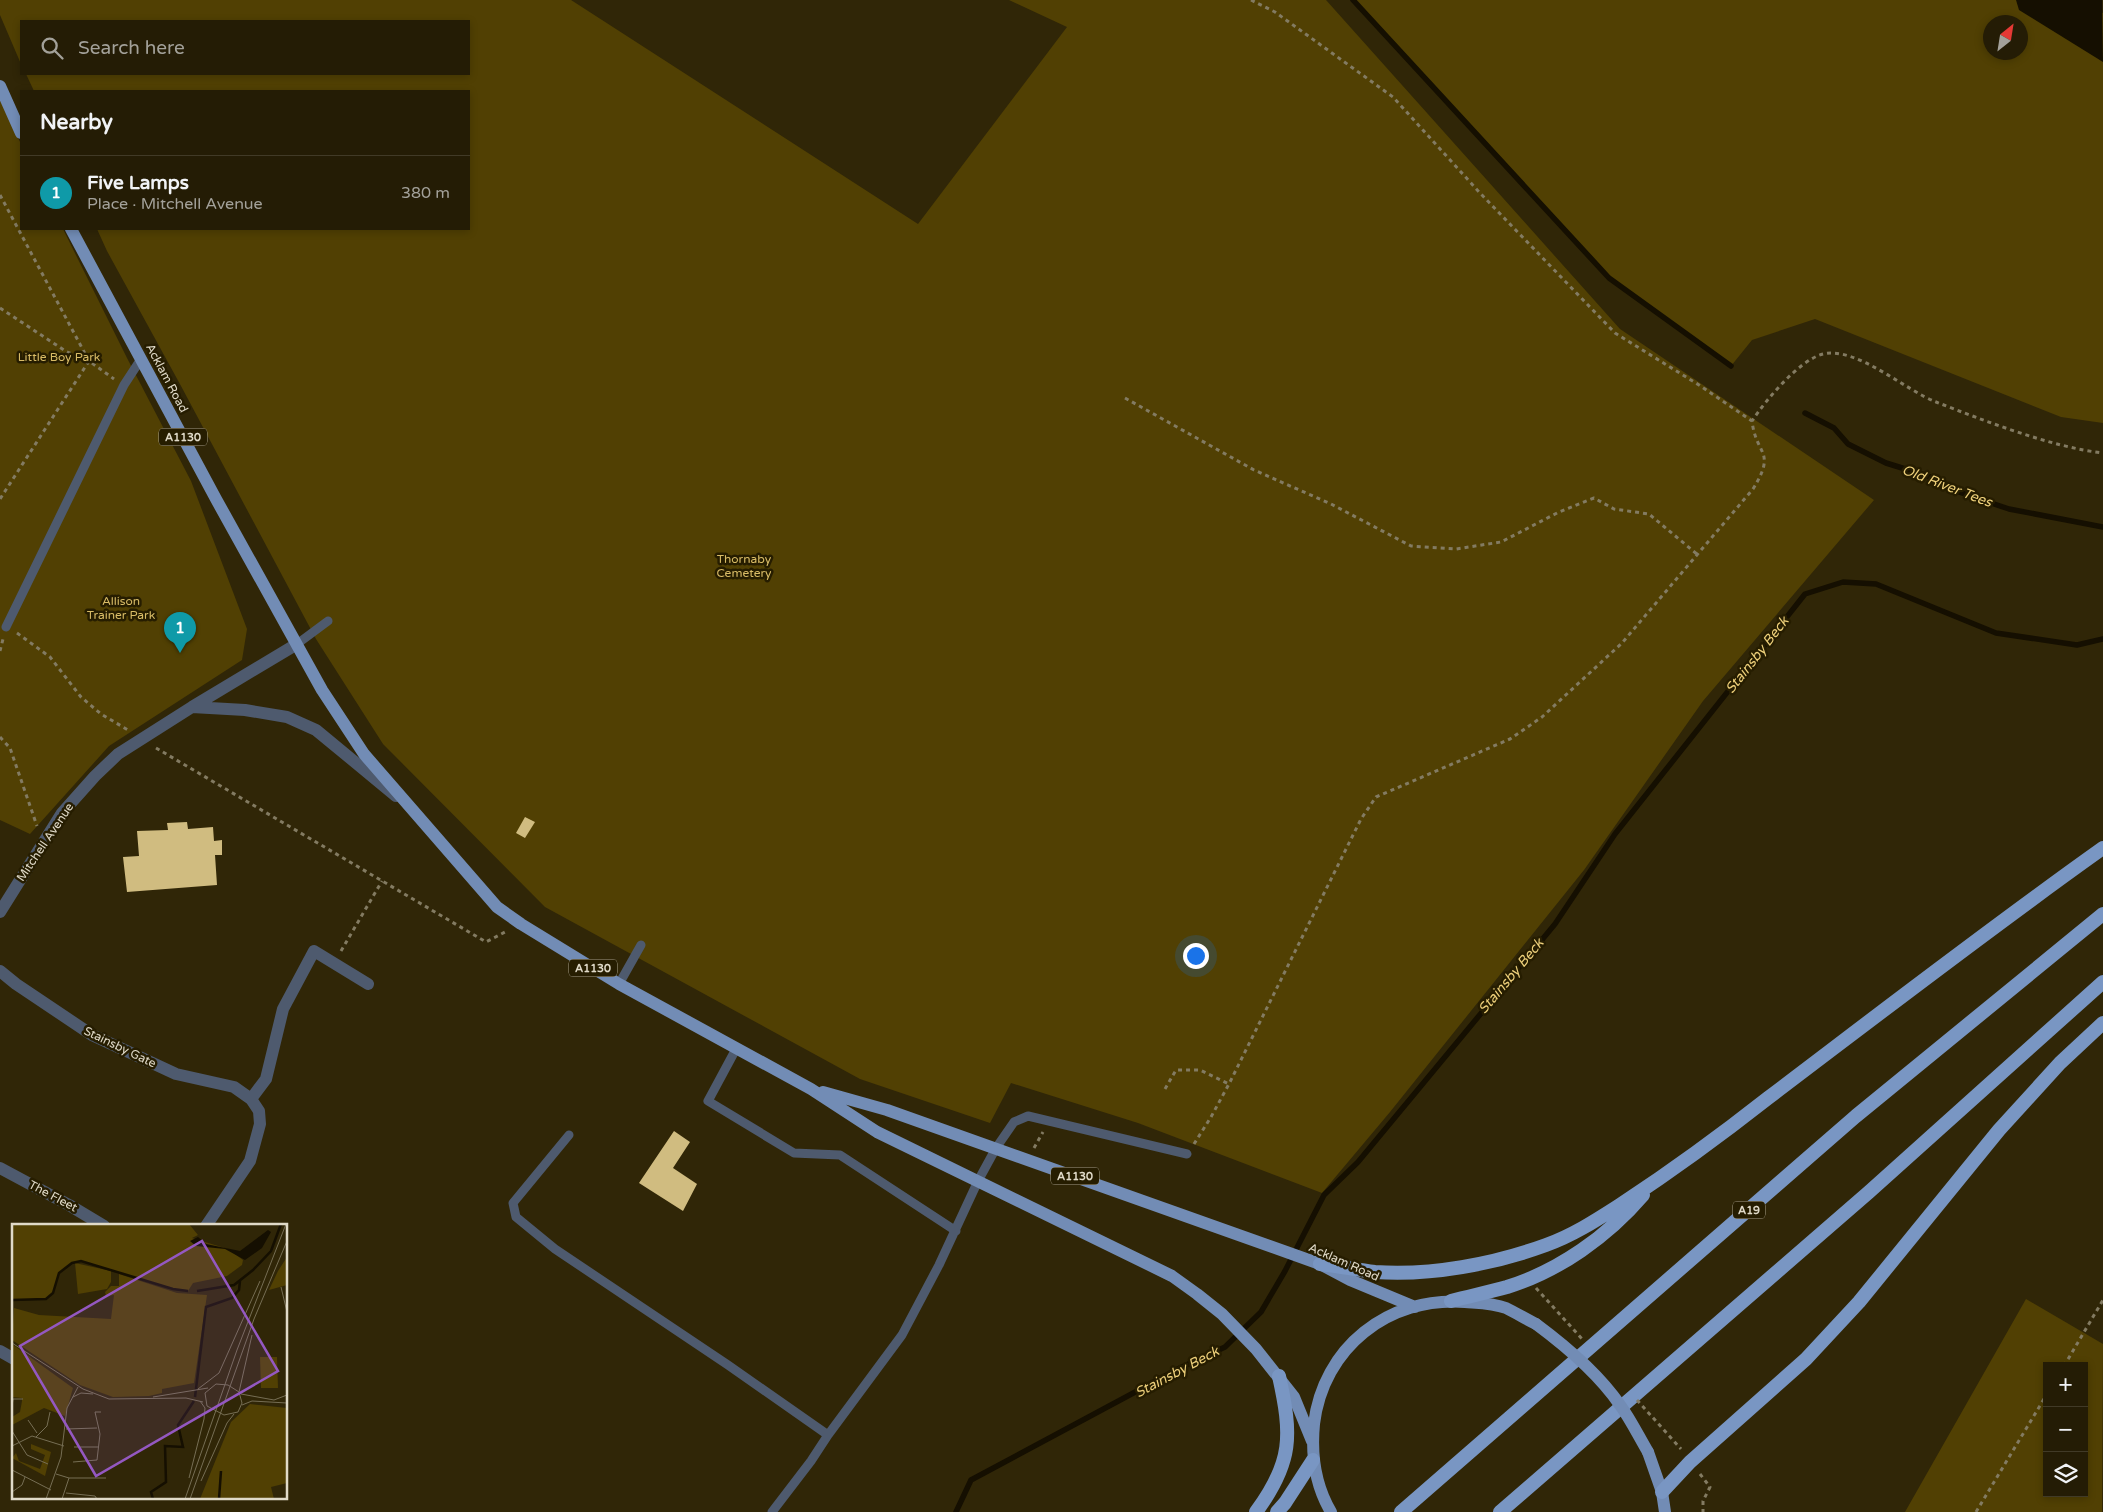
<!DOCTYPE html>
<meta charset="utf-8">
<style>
:root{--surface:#241c05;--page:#2c250f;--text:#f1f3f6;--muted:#a3a19a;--line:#413a27;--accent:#1a73e8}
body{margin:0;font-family:"Varela Round",sans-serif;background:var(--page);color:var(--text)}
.controls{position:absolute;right:15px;bottom:15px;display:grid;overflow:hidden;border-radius:0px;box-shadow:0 2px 8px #0003}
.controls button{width:45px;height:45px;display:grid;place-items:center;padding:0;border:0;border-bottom:1px solid var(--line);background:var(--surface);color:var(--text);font:25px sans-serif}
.compass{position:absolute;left:1983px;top:15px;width:45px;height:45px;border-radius:50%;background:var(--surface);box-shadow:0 2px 8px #0003;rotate:30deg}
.you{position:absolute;left:1195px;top:955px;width:18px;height:18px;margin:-12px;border:4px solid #fff;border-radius:50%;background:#1a73e8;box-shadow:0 0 0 8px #1a73e833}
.badge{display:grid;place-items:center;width:32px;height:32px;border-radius:50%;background:var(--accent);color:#fff;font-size:16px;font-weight:700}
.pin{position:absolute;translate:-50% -41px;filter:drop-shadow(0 1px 2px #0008)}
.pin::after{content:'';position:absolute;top:26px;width:18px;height:15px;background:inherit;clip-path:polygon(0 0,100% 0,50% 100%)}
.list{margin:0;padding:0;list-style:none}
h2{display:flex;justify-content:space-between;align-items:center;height:65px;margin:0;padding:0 20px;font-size:21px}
h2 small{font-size:16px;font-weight:400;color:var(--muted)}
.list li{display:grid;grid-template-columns:32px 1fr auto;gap:15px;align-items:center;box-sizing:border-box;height:75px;padding:0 20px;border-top:1px solid var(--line)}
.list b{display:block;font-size:19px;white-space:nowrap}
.list p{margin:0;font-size:16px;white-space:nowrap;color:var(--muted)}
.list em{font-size:16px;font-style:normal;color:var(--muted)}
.icon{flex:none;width:28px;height:28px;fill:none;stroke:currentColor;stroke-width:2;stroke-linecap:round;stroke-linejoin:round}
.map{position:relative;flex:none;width:2103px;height:1512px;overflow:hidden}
.search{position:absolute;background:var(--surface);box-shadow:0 2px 8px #0003;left:20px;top:20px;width:450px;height:55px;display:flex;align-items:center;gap:12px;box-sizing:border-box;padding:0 18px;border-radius:0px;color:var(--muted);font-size:19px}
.panel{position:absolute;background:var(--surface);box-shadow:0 2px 8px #0003;left:20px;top:90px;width:450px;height:140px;border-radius:0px}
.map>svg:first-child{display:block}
</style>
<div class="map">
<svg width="2103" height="1512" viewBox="0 0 2103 1512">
<rect width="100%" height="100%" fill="#302607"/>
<path fill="#514003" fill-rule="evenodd" d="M 0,0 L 571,0 L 918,224 L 1067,27 L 1009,0 L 1326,0 L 1620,329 L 1874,500 L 1703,701 L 1584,870 L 1390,1112 L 1322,1193 L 1138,1123 L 1011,1083 L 990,1123 L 860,1079 L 545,907 L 383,744 L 316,639 L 181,386 L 107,251 L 97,229 L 469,229 L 469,91 L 34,91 L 26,74 L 469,74 L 469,21 L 21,21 L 21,64 L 0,15 Z
M 1353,0 L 2061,0 L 2103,13 L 2103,423 L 2061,417 L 1815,319 L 1752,340 L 1731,366 L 1609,278 ZM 1990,22 L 2020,22 L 2020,52 L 1990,52 Z
M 0,100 L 21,144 L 21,229 L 63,229 L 127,358 L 191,481 L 247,629 L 242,660 L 109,746 L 30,834 L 0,820 Z
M 2026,1299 L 2103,1344 L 2102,1512 L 1905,1512 ZM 2047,1366 L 2084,1366 L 2084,1493 L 2047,1493 Z"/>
<path fill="#150f01" d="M 2016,0 L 2102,0 L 2103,62 L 2019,10 Z"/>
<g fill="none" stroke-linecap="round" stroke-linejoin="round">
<path stroke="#150f01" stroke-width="5.5" d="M 1353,0 L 1609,278 L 1731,366
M 1805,413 L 1834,428 L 1848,444 L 1886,463 L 1928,476 L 1956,491 L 2009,509 L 2103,527
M 956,1512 L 971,1480 L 1180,1368 L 1225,1347 L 1261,1312 L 1285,1271 L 1324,1195 L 1358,1162 L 1555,924 L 1615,834 L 1805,594 L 1843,582 L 1876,584 L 1996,633 L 2077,645 L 2103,639"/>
</g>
<path fill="#d0bc80" d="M 525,817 L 535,822 L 525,838 L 516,833 Z
M 187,822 L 188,829 L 213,827 L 214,841 L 222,840 L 222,855 L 215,855 L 217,885 L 127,892 L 123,857 L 139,856 L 137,831 L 168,830 L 167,823 Z
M 674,1131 L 690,1142 L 673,1168 L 697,1184 L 683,1211 L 639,1183 Z"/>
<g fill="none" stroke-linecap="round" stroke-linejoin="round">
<path stroke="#837b62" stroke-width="3" stroke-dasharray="4 4" stroke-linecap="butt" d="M 1251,0 L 1275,12 L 1393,97 L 1480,193 L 1615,333 L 1699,385 L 1752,421
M 0,195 L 89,361 L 114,379
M 0,308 L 67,352 L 89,361 L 0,499
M 1125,398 L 1254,470 L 1331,504 L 1411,546 L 1456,549 L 1501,542 L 1559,512 L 1594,498 L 1614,509 L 1649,514 L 1698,555
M 17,633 L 50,657 L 81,697 L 101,714 L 128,730
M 0,651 L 3,639
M 0,737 L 10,748 L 37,826
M 156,748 L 486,942 L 507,931
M 341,951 L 382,881
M 1165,1089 L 1176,1070 L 1200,1070 L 1229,1084
M 1194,1144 L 1211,1117 L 1229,1084 L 1361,819 L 1376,797 L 1510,739 L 1542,717 L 1622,643 L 1753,489 C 1777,450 1756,456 1752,421 C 1765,401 1799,360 1823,354 C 1856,346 1905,390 1936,402 C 1985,421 2051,447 2103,453
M 1034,1148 L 1043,1132
M 2064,1366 L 2103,1300
M 1700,1474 L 1710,1487 L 1703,1501 L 1703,1512
M 1976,1512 L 2047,1394"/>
<path stroke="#4e5a6e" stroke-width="9" d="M 6,627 L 124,385 L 141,359
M 297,644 L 328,621
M 619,984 L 641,945
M 736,1049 L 708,1101 L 794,1153 L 840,1155 L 956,1231
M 569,1135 L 513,1203 L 516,1217 L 555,1249 L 728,1365 L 828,1435
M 772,1512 L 811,1461 L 828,1435 L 902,1335 L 939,1265 L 978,1181 L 996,1148 L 1014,1122 L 1028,1116 L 1187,1154"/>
<path stroke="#4e5a6e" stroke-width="12" d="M 0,971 L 16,984 L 92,1035 L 176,1074 L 234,1087 L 251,1099
M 0,1168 L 69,1205 L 104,1226
M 206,1226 L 250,1161 L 260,1124 L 259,1111 L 251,1099 L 266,1079 L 283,1009 L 314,951 L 368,984
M 0,1351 L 14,1359"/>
<path stroke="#4e5a6e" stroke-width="12" d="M 192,707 L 245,710 L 287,717 L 316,730 L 396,796
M 0,912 L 62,813 L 95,776 L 118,754 L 192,707 L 297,644"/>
<path stroke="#728cb5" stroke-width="12" d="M 0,86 L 21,133
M 71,229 L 216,499 L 322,690 L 364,754 L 497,907 L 521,924 L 619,984 L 811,1089 L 877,1132 L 1172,1276 L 1197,1294 L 1222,1314 L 1256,1349 L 1294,1397 L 1312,1441
M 823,1092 L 887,1110 L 1320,1264 L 1350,1280 L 1415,1307
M 1648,1452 L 1662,1492 L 1665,1512
M 1331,1512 C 1315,1485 1311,1455 1314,1424 C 1323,1348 1388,1296 1465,1302 C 1478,1303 1493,1303 1506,1308 C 1516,1313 1526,1319 1536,1324"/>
<path stroke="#7996c3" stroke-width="14" d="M 1320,1264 C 1339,1266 1357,1270 1375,1272 C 1431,1276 1494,1264 1546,1245 C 1574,1235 1598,1219 1623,1203 C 1673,1170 1721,1135 1768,1098 C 1879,1014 1989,929 2103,848
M 1451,1301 C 1470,1296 1489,1292 1507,1287 C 1559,1271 1608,1236 1643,1195
M 1662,1492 L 1690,1462 L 1806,1359 L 1859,1302 L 1999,1130 L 2060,1063 L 2103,1023
M 1256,1512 C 1293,1462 1292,1435 1279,1376
M 1277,1512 L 1285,1503 L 1313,1460
M 1401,1512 L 1856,1116 L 2103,914
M 1500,1512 L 1869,1192 L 2103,982"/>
<path stroke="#837b62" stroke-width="3" stroke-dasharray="4 4" stroke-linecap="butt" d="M 1536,1288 L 1583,1340
M 1637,1400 L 1681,1449"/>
<path stroke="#728cb5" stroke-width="12" d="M 1536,1324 C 1567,1347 1598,1373 1620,1405 C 1631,1420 1639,1437 1648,1452"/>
</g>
<g text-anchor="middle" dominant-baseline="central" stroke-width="5" stroke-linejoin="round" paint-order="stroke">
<g fill="#261d00" stroke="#a8a18c" stroke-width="1">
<rect x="159" y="428.5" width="48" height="17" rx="4"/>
<rect x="569" y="959.5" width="48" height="17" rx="4"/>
<rect x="1051" y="1167.5" width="48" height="17" rx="4"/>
<rect x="1733" y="1201.5" width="32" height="17" rx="4"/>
</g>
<g font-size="11" font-weight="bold" fill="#e0dac8">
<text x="183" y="437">A1130</text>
<text x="593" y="968">A1130</text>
<text x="1075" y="1176">A1130</text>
<text x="1749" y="1210">A19</text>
</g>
<g font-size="12" fill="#d9bc66" stroke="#261d00">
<text x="59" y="357">Little Boy Park</text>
<text x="744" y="559">Thornaby<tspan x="744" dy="14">Cemetery</tspan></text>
<text x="121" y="601">Allison<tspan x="121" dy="14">Trainer Park</tspan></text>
</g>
<g font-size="12" fill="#e0dac8" stroke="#261d00">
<text transform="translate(167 378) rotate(62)">Acklam Road</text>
<text transform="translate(45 842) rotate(-56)">Mitchell Avenue</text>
<text transform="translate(120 1047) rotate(26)">Stainsby Gate</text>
<text transform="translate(53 1196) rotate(28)">The Fleet</text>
<text transform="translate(1344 1262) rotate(24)">Acklam Road</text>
</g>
<g font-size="14" font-style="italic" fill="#eed07a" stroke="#261d00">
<text transform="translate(1947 486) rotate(21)">Old River Tees</text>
<text transform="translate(1757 655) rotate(-52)">Stainsby Beck</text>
<text transform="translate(1511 976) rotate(-50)">Stainsby Beck</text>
<text transform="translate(1177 1372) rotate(-28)">Stainsby Beck</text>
</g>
</g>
<g transform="translate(12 1224)">
<rect width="275" height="275" fill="#302607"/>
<path d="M 0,0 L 177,0 L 186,11 L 180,14 L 216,25 L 231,36 L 230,41 L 215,52 L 181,59 L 176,67 L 161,65 L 69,37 L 60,39 L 47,49 L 41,69 L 34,75 L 0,76 ZM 275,33 L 275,61 L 257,66 L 266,47 ZM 63,39 L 99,47 L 99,58 L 95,65 L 66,70 ZM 107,50 L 165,69 L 195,71 L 182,159 L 150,165 L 150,169 L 137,172 L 101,173 L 68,161 L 0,116 L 2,84 L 27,91 L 99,95 L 102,71 L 94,72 L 93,68 L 99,62 L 107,62 ZM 0,120 L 61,164 L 53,192 L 32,184 L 0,201 L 0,193 L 8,188 L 10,177 L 10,174 L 0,173 ZM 248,133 L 265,133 L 266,164 L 249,164 ZM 238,180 L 275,184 L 275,259 L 259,263 L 262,275 L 188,275 L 219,198 ZM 19,220 L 39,228 L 33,252 L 0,234 L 4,229 L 7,237 L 28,245 L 33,231 L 19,225 Z" fill="#514003"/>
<path d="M 256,6 L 259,8 L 250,24 L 233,36 L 213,25 L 184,22 L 178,17 L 186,13 L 194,20 L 228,27 Z" fill="#150f01"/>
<path fill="none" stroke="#150f01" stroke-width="2.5" d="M 185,67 L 222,61 L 241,46 L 259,27 L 269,0M 0,76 L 34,75 L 41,69 L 47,49 L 60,39 L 69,37 L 161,65 L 176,67M 183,173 L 194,83 L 220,74 L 227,66 L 228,57M 141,275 L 139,268 L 154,258 L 153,222 L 171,223 L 166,201 L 182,177M 207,275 L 209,247"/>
<path fill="none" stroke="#766e54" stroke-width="1" d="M 269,63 L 275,88M 0,119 L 71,165 L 97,175 L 174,174 L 191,178M 204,160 L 216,161 L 227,168 L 230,179 L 226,188 L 212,191 L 195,182 L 193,169 ZM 186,165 L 207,149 L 248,57M 227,168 L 240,111M 229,170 L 262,176 L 275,171M 61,173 L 69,169 L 81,170M 141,173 L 196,164M 230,181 L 240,177 L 275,179M 0,183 L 1,175 L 11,175M 16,196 L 25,209M 54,205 L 85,204M 0,207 L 15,231 L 36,240M 24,213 L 35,202 L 38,188M 0,222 L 20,212 L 52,222M 62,223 L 87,223M 61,238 L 85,236 L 88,210 L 83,188 L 89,188M 0,246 L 39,266M 44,250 L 57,254 L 94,254M 177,254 L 192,195 L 193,184 L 188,177M 189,257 L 215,199 L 222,190M 0,268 L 10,261 L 13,253M 54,269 L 83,272 L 85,275M 34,275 L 49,233 L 55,184 L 66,163M 50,275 L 57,254M 173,275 L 225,126 L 274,0M 178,275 L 242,95 L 275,17"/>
<path fill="#9458c1" fill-opacity="0.15" stroke="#9458c1" stroke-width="2.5" d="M 190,17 L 266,147 L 84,252 L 8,122 Z"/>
<rect width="275" height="275" fill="none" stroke="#e0dac8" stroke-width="2.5"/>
</g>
</svg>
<div class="controls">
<button>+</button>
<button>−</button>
<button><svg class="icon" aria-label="layers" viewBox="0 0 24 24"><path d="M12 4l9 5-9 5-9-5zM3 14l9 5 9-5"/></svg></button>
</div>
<svg class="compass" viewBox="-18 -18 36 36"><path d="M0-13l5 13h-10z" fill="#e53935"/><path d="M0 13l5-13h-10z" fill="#a3a19a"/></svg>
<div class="you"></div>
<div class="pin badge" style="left:180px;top:653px;background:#0f9aa8">1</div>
<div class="search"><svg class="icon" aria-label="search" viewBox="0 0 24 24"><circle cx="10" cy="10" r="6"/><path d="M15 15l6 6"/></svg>Search here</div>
<section class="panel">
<h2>Nearby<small></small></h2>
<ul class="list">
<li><span class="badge" style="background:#0f9aa8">1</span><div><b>Five Lamps</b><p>Place · Mitchell Avenue</p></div><em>380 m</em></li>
</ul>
</section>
</div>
